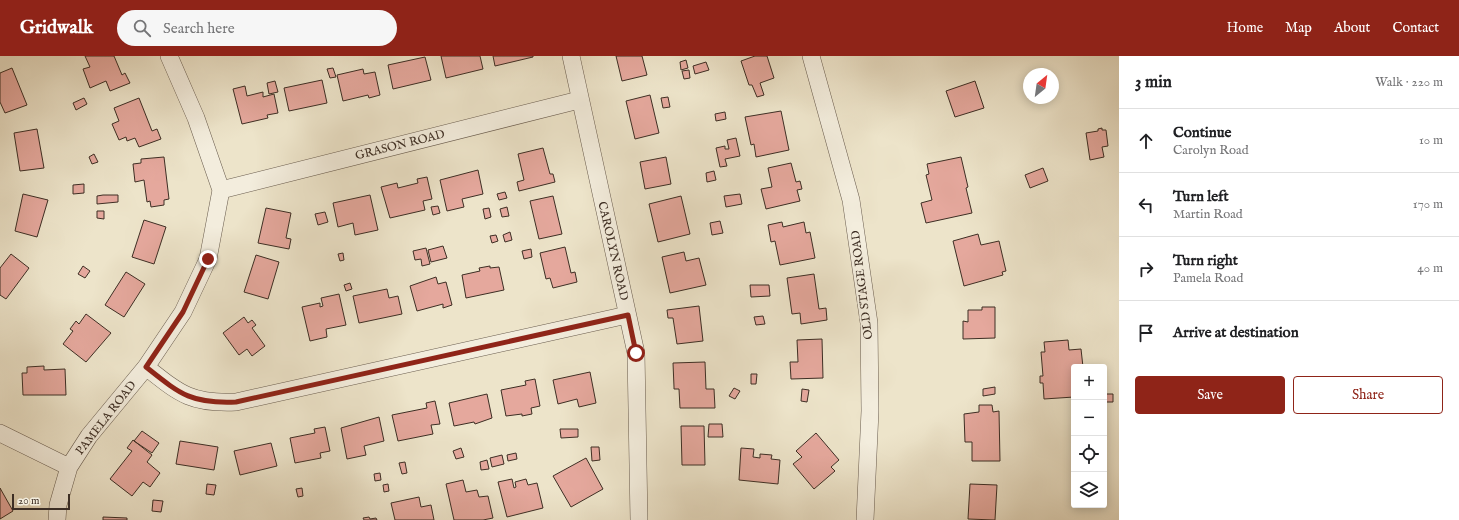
<!DOCTYPE html>
<meta charset="utf-8">
<style>
:root{--surface:#fff;--page:#f6f6f6;--text:#202124;--muted:#757577;--line:#e0e0e0;--accent:#8f2418}
body{margin:0;font-family:"IM FELL English",serif;background:var(--page);color:var(--text)}
.controls{position:absolute;right:12px;bottom:12px;display:grid;overflow:hidden;border-radius:4px;box-shadow:0 2px 10px #0003}
.controls button{width:36px;height:36px;display:grid;place-items:center;padding:0;border:0;border-bottom:1px solid var(--line);background:var(--surface);color:var(--text);font:20px sans-serif}
.compass{position:absolute;left:1023px;top:12px;width:36px;height:36px;border-radius:50%;background:var(--surface);box-shadow:0 2px 10px #0003;rotate:29deg}
.scale{position:absolute;left:12px;bottom:10px;width:58px;box-sizing:border-box;padding-left:4px;border:2px solid #3d2e24;border-top:0;font-size:11px;line-height:14px;white-space:nowrap;color:#3d2e24;-webkit-text-stroke:3px #f3eddd;paint-order:stroke}
.stop{position:absolute;width:12px;height:12px;margin:-9px;border:3px solid #8f2418;border-radius:50%;background:#fff}
.stop.end{background:#8f2418;border-color:#fff;box-shadow:0 1px 4px #0008}
.list{margin:0;padding:0;list-style:none}
h2{display:flex;justify-content:space-between;align-items:center;height:52px;margin:0;padding:0 16px;font-size:17px}
h2 small{font-size:13px;font-weight:400;color:var(--muted)}
.list li{display:grid;grid-template-columns:26px 1fr auto;gap:12px;align-items:center;box-sizing:border-box;height:64px;padding:0 16px;border-top:1px solid var(--line)}
.list b{display:block;font-size:15px;white-space:nowrap}
.list p{margin:0;font-size:13px;white-space:nowrap;color:var(--muted)}
.list em{font-size:13px;font-style:normal;color:var(--muted)}
.actions{display:flex;gap:8px;padding:12px 16px}
.actions a{flex:1;padding:9px 0;border:1px solid var(--accent);border-radius:4px;text-align:center;font-size:14px;color:var(--accent)}
.actions .main{background:var(--accent);color:#fff}
.icon{flex:none;width:22px;height:22px;fill:none;stroke:currentColor;stroke-width:2;stroke-linecap:round;stroke-linejoin:round}
.map{position:relative;flex:none;width:1119px;height:464px;overflow:hidden}
header{display:flex;align-items:center;gap:24px;box-sizing:border-box;height:56px;padding:0 20px;background:var(--accent);color:#fff}
header strong{font-size:19px}
nav{display:flex;gap:22px;margin-inline-start:auto;font-size:14px}
.search{width:280px;height:36px;background:var(--page);display:flex;align-items:center;gap:10px;box-sizing:border-box;padding:0 14px;border-radius:22px;color:var(--muted);font-size:15px}
main{display:flex}
aside{flex:1;background:var(--surface)}
.map>svg:first-child{display:block}
</style>
<header>
<strong>Gridwalk</strong>
<div class="search"><svg class="icon" aria-label="search" viewBox="0 0 24 24"><circle cx="10" cy="10" r="6"/><path d="M15 15l6 6"/></svg>Search here</div>
<nav><a>Home</a><a>Map</a><a>About</a><a>Contact</a></nav>
</header>
<main>
<div class="map">
<svg width="1119" height="464" viewBox="0 0 1119 464">
<rect width="100%" height="100%" fill="#ede4ca"/>
<filter id="stains"><feTurbulence type="fractalNoise" baseFrequency=".005" numOctaves="4"/><feColorMatrix values="0 0 0 0 .2 0 0 0 0 .09 0 0 0 0 .02 0 0 0 .5 -.17"/></filter>
<radialGradient id="worn" r=".72"><stop offset=".6" stop-color="#630" stop-opacity="0"/><stop offset="1" stop-color="#630" stop-opacity=".3"/></radialGradient>
<path fill="#e5a89d" stroke="#3d2e24" d="M 85,0 L 114,0 L 122,19 L 125,17 L 130,27 L 110,35 L 106,25 L 90,32 L 83,13 L 90,11 Z
M 441,0 L 480,0 L 483,13 L 446,22 Z
M 493,0 L 533,0 L 533,1 L 495,10 Z
M 616,0 L 642,0 L 647,19 L 622,25 Z
M 755,0 L 767,0 L 774,22 L 760,27 L 764,39 L 757,41 L 752,29 L 749,29 L 741,5 Z
M 425,1 L 431,24 L 393,33 L 388,9 Z
M 686,4 L 688,12 L 681,14 L 680,6 Z
M 706,6 L 709,14 L 695,18 L 693,10 Z
M 12,12 L 27,49 L 5,57 L 0,46 L 0,17 Z
M 333,12 L 336,21 L 330,22 L 327,13 Z
M 363,13 L 364,18 L 375,16 L 380,39 L 369,42 L 368,39 L 343,45 L 337,19 Z
M 689,14 L 690,22 L 684,23 L 682,15 Z
M 322,24 L 327,47 L 289,55 L 284,32 Z
M 275,25 L 278,36 L 269,38 L 267,27 Z
M 975,25 L 984,52 L 955,61 L 946,35 Z
M 245,30 L 247,40 L 263,36 L 263,41 L 274,38 L 278,57 L 267,59 L 268,62 L 242,68 L 233,33 Z
M 650,39 L 659,77 L 635,83 L 626,45 Z
M 668,41 L 670,51 L 663,52 L 661,42 Z
M 84,42 L 87,48 L 76,54 L 73,47 Z
M 139,42 L 152,75 L 157,73 L 161,83 L 139,91 L 135,82 L 127,85 L 126,81 L 119,84 L 112,68 L 119,65 L 114,52 Z
M 781,55 L 789,94 L 756,101 L 754,88 L 751,89 L 745,61 Z
M 725,56 L 726,63 L 716,65 L 715,58 Z
M 1102,72 L 1102,74 L 1106,74 L 1108,90 L 1102,91 L 1104,101 L 1090,104 L 1086,77 L 1098,75 L 1098,73 Z
M 37,73 L 44,112 L 20,115 L 14,77 Z
M 736,82 L 740,100 L 725,103 L 727,110 L 720,111 L 716,92 L 725,90 L 725,93 L 729,93 L 727,84 Z
M 543,92 L 550,118 L 553,118 L 555,126 L 519,135 L 517,126 L 524,124 L 518,98 Z
M 94,98 L 98,106 L 92,108 L 89,101 Z
M 164,101 L 169,143 L 164,144 L 164,149 L 151,151 L 150,145 L 147,146 L 144,124 L 135,126 L 133,108 L 141,107 L 141,103 Z
M 666,101 L 671,128 L 645,133 L 640,106 Z
M 961,101 L 968,131 L 966,132 L 972,157 L 926,167 L 921,147 L 932,144 L 926,119 L 929,118 L 927,108 Z
M 791,107 L 796,126 L 800,125 L 802,133 L 797,134 L 800,145 L 766,153 L 761,133 L 772,131 L 768,112 Z
M 1043,112 L 1048,125 L 1030,132 L 1025,119 Z
M 478,114 L 483,138 L 462,143 L 464,151 L 447,155 L 440,124 Z
M 714,115 L 716,124 L 707,126 L 706,117 Z
M 427,121 L 432,143 L 423,145 L 425,154 L 390,162 L 381,131 L 397,127 L 398,132 L 418,127 L 417,123 Z
M 84,128 L 84,137 L 73,138 L 73,129 Z
M 505,136 L 507,142 L 499,144 L 497,138 Z
M 23,138 L 48,144 L 37,181 L 15,175 Z
M 740,138 L 742,148 L 726,151 L 724,140 Z
M 103,139 L 118,139 L 118,146 L 97,148 L 97,140 Z
M 370,139 L 378,174 L 355,179 L 353,167 L 338,171 L 333,147 Z
M 553,140 L 562,178 L 539,183 L 530,145 Z
M 681,140 L 690,178 L 658,186 L 649,148 Z
M 438,150 L 440,157 L 433,159 L 431,151 Z
M 507,151 L 509,160 L 502,161 L 500,153 Z
M 266,152 L 291,157 L 286,182 L 291,183 L 289,193 L 258,187 Z
M 489,152 L 491,161 L 485,163 L 483,153 Z
M 97,155 L 104,155 L 104,163 L 97,162 Z
M 325,156 L 328,166 L 318,169 L 315,158 Z
M 144,164 L 166,171 L 154,208 L 132,201 Z
M 720,165 L 723,177 L 712,179 L 710,167 Z
M 782,166 L 783,171 L 804,166 L 806,177 L 810,176 L 815,202 L 780,209 L 775,185 L 771,186 L 768,169 Z
M 510,176 L 512,184 L 505,186 L 503,179 Z
M 978,178 L 981,189 L 999,185 L 1006,215 L 1002,216 L 1003,219 L 964,230 L 953,185 Z
M 496,179 L 498,185 L 492,187 L 490,180 Z
M 443,190 L 447,202 L 431,206 L 428,194 Z
M 565,191 L 571,217 L 575,216 L 577,226 L 553,232 L 550,222 L 546,223 L 540,197 Z
M 426,192 L 430,208 L 422,210 L 421,203 L 415,204 L 413,195 Z
M 531,193 L 532,201 L 524,203 L 522,195 Z
M 684,196 L 686,205 L 699,202 L 706,229 L 670,237 L 662,201 Z
M 343,197 L 344,204 L 340,205 L 338,198 Z
M 11,198 L 29,212 L 6,243 L 0,239 L 0,212 Z
M 256,199 L 279,206 L 268,243 L 244,236 Z
M 83,210 L 90,215 L 85,222 L 78,218 Z
M 490,210 L 490,212 L 499,211 L 504,234 L 466,242 L 462,219 L 480,215 L 479,212 Z
M 126,216 L 145,228 L 124,261 L 105,249 Z
M 814,218 L 819,253 L 826,252 L 827,264 L 801,268 L 800,257 L 792,258 L 787,222 Z
M 436,221 L 438,228 L 446,226 L 452,249 L 443,252 L 443,248 L 417,255 L 410,230 Z
M 350,227 L 352,233 L 346,235 L 344,229 Z
M 750,229 L 769,229 L 770,240 L 751,241 Z
M 387,233 L 389,242 L 398,240 L 402,258 L 359,267 L 353,240 Z
M 339,238 L 346,269 L 326,273 L 327,281 L 310,285 L 302,251 L 320,247 L 320,251 L 323,250 L 321,242 Z
M 699,250 L 703,285 L 677,288 L 673,262 L 668,262 L 667,254 Z
M 982,251 L 995,251 L 995,282 L 963,283 L 963,265 L 968,266 L 968,254 L 982,254 Z
M 86,258 L 111,277 L 86,306 L 63,288 L 73,275 L 70,273 L 76,265 L 79,268 Z
M 763,260 L 765,268 L 756,269 L 754,261 Z
M 244,261 L 248,267 L 252,264 L 256,269 L 252,272 L 265,290 L 252,300 L 247,293 L 239,299 L 223,277 Z
M 822,283 L 823,322 L 791,323 L 790,306 L 798,306 L 797,284 Z
M 1068,284 L 1069,294 L 1081,293 L 1083,311 L 1074,311 L 1074,341 L 1044,343 L 1043,327 L 1040,327 L 1040,320 L 1043,320 L 1041,296 L 1045,296 L 1044,286 Z
M 705,306 L 706,333 L 714,333 L 715,352 L 680,352 L 679,333 L 674,333 L 674,331 L 673,307 Z
M 44,310 L 44,314 L 65,313 L 66,339 L 23,339 L 22,317 L 27,317 L 27,311 Z
M 590,316 L 596,347 L 579,351 L 577,343 L 558,348 L 553,324 Z
M 751,318 L 757,318 L 756,328 L 751,328 Z
M 535,323 L 540,350 L 531,352 L 532,358 L 522,360 L 522,358 L 506,360 L 501,334 L 526,329 L 525,325 Z
M 995,331 L 995,338 L 983,340 L 983,333 Z
M 734,332 L 740,335 L 735,343 L 729,340 Z
M 802,333 L 809,334 L 807,346 L 801,345 Z
M 487,338 L 492,362 L 475,368 L 474,366 L 454,370 L 449,347 Z
M 1104,338 L 1113,338 L 1113,346 L 1104,346 Z
M 435,345 L 440,368 L 431,369 L 433,378 L 398,385 L 392,359 L 427,352 L 426,347 Z
M 979,349 L 992,349 L 993,356 L 999,355 L 1000,405 L 972,405 L 972,386 L 965,386 L 964,358 L 979,356 Z
M 379,361 L 384,385 L 364,390 L 366,399 L 347,403 L 341,372 Z
M 709,368 L 722,368 L 723,381 L 708,381 Z
M 681,370 L 704,370 L 705,409 L 682,409 Z
M 325,371 L 330,395 L 320,397 L 321,402 L 295,407 L 290,382 L 315,377 L 314,373 Z
M 560,373 L 578,373 L 578,381 L 561,382 Z
M 142,375 L 159,387 L 152,397 L 134,385 Z
M 816,377 L 839,404 L 831,411 L 835,415 L 814,433 L 793,408 L 802,401 L 796,395 Z
M 133,384 L 152,399 L 147,406 L 160,417 L 150,431 L 143,426 L 132,440 L 110,423 L 132,395 L 127,392 Z
M 180,385 L 218,391 L 214,414 L 176,408 Z
M 271,387 L 277,410 L 240,419 L 234,395 Z
M 591,391 L 599,391 L 600,404 L 592,405 Z
M 461,392 L 464,401 L 456,403 L 453,395 Z
M 741,392 L 754,393 L 753,401 L 760,402 L 760,398 L 772,399 L 771,403 L 780,404 L 778,428 L 739,424 Z
M 516,397 L 517,403 L 508,405 L 507,399 Z
M 502,399 L 504,408 L 492,411 L 490,402 Z
M 586,402 L 603,433 L 571,451 L 553,420 Z
M 487,404 L 489,413 L 481,414 L 480,406 Z
M 405,406 L 407,417 L 402,418 L 399,407 Z
M 380,417 L 381,424 L 375,425 L 374,418 Z
M 512,423 L 514,432 L 516,431 L 515,426 L 526,423 L 528,429 L 537,427 L 543,452 L 507,461 L 498,426 Z
M 463,424 L 466,436 L 477,434 L 479,441 L 488,440 L 493,462 L 483,464 L 454,464 L 446,428 Z
M 207,428 L 216,429 L 214,439 L 206,438 Z
M 388,428 L 389,435 L 384,436 L 383,429 Z
M 970,428 L 997,429 L 995,464 L 968,463 Z
M 0,432 L 13,455 L 0,463 Z
M 302,432 L 303,440 L 298,441 L 296,433 Z
M 419,441 L 421,451 L 431,449 L 434,464 L 395,464 L 391,447 Z
M 153,444 L 163,445 L 161,456 L 152,455 Z
M 103,461 L 127,462 L 127,464 L 103,464 Z
M 369,461 L 370,463 L 376,462 L 377,464 L 364,464 L 363,462 Z"/>
<g fill="none" stroke-linecap="round" stroke-linejoin="round">
<defs>
<path id="minor" d="M 571,0 L 636,297 L 639,464
M 811,0 L 851,144 L 869,267 L 870,355 L 865,464
M 221,134 L 579,44
M 146,311 C 180,338 191,348 236,346 L 627,259
M 0,377 L 69,411
M 57,464 L 58,449 L 69,411 L 89,380 L 146,311 L 183,256 L 208,203 L 221,134 L 196,62 L 169,0"/>
</defs>
<use href="#minor" stroke="#695c4e" stroke-width="18"/>
<use href="#minor" stroke="#f3eddd" stroke-width="17"/>
</g>
<g fill="none" stroke-linecap="round" stroke-linejoin="round">
<path stroke="#8f2418" stroke-width="5" d="M 208,203 L 183,256 L 146,311 C 180,338 191,348 236,346 L 628,259 L 636,297"/>
</g>
<g text-anchor="middle" dominant-baseline="central" stroke-width="3" stroke-linejoin="round" paint-order="stroke">
<g font-size="12" fill="#3d2e24" stroke="#f3eddd">
<text transform="translate(400 89) rotate(-14)">GRASON ROAD</text>
<text transform="translate(613 195) rotate(77)">CAROLYN ROAD</text>
<text transform="translate(862 229) rotate(-97)">OLD STAGE ROAD</text>
<text transform="translate(106 362) rotate(-52)">PAMELA ROAD</text>
</g>
</g>
<rect width="100%" height="100%" filter="url(#stains)"/>
<rect width="100%" height="100%" fill="url(#worn)"/>
</svg>
<div class="controls">
<button>+</button>
<button>−</button>
<button><svg class="icon" aria-label="locate" viewBox="0 0 24 24"><circle cx="12" cy="12" r="6"/><path d="M12 2v4M12 18v4M2 12h4M18 12h4"/></svg></button>
<button><svg class="icon" aria-label="layers" viewBox="0 0 24 24"><path d="M12 4l9 5-9 5-9-5zM3 14l9 5 9-5"/></svg></button>
</div>
<svg class="compass" viewBox="-18 -18 36 36"><path d="M0-13l5 13h-10z" fill="#e53935"/><path d="M0 13l5-13h-10z" fill="#757577"/></svg>
<div class="scale">20 m</div>
<div class="stop" style="left:636px;top:297px"></div>
<div class="stop end" style="left:208px;top:203px"></div>
</div>
<aside>
<h2>3 min<small>Walk · 220 m</small></h2>
<ul class="list">
<li><svg class="icon" aria-label="ahead" viewBox="0 0 24 24"><path d="M12 20V5M6 11l6-6 6 6"/></svg><div><b>Continue</b><p>Carolyn Road</p></div><em>10 m</em></li>
<li><svg class="icon" aria-label="left" viewBox="0 0 24 24"><path d="M17 20v-9H6M10 6l-5 5 5 5"/></svg><div><b>Turn left</b><p>Martin Road</p></div><em>170 m</em></li>
<li><svg class="icon" aria-label="right" viewBox="0 0 24 24"><path d="M7 20v-9h11M14 6l5 5-5 5"/></svg><div><b>Turn right</b><p>Pamela Road</p></div><em>40 m</em></li>
<li><svg class="icon" aria-label="arrive" viewBox="0 0 24 24"><path d="M6 21V4h12l-3 4 3 4H6"/></svg><div><b>Arrive at destination</b></div></li>
</ul>
<div class="actions"><a class="main">Save</a><a>Share</a></div>
</aside>
</main>
